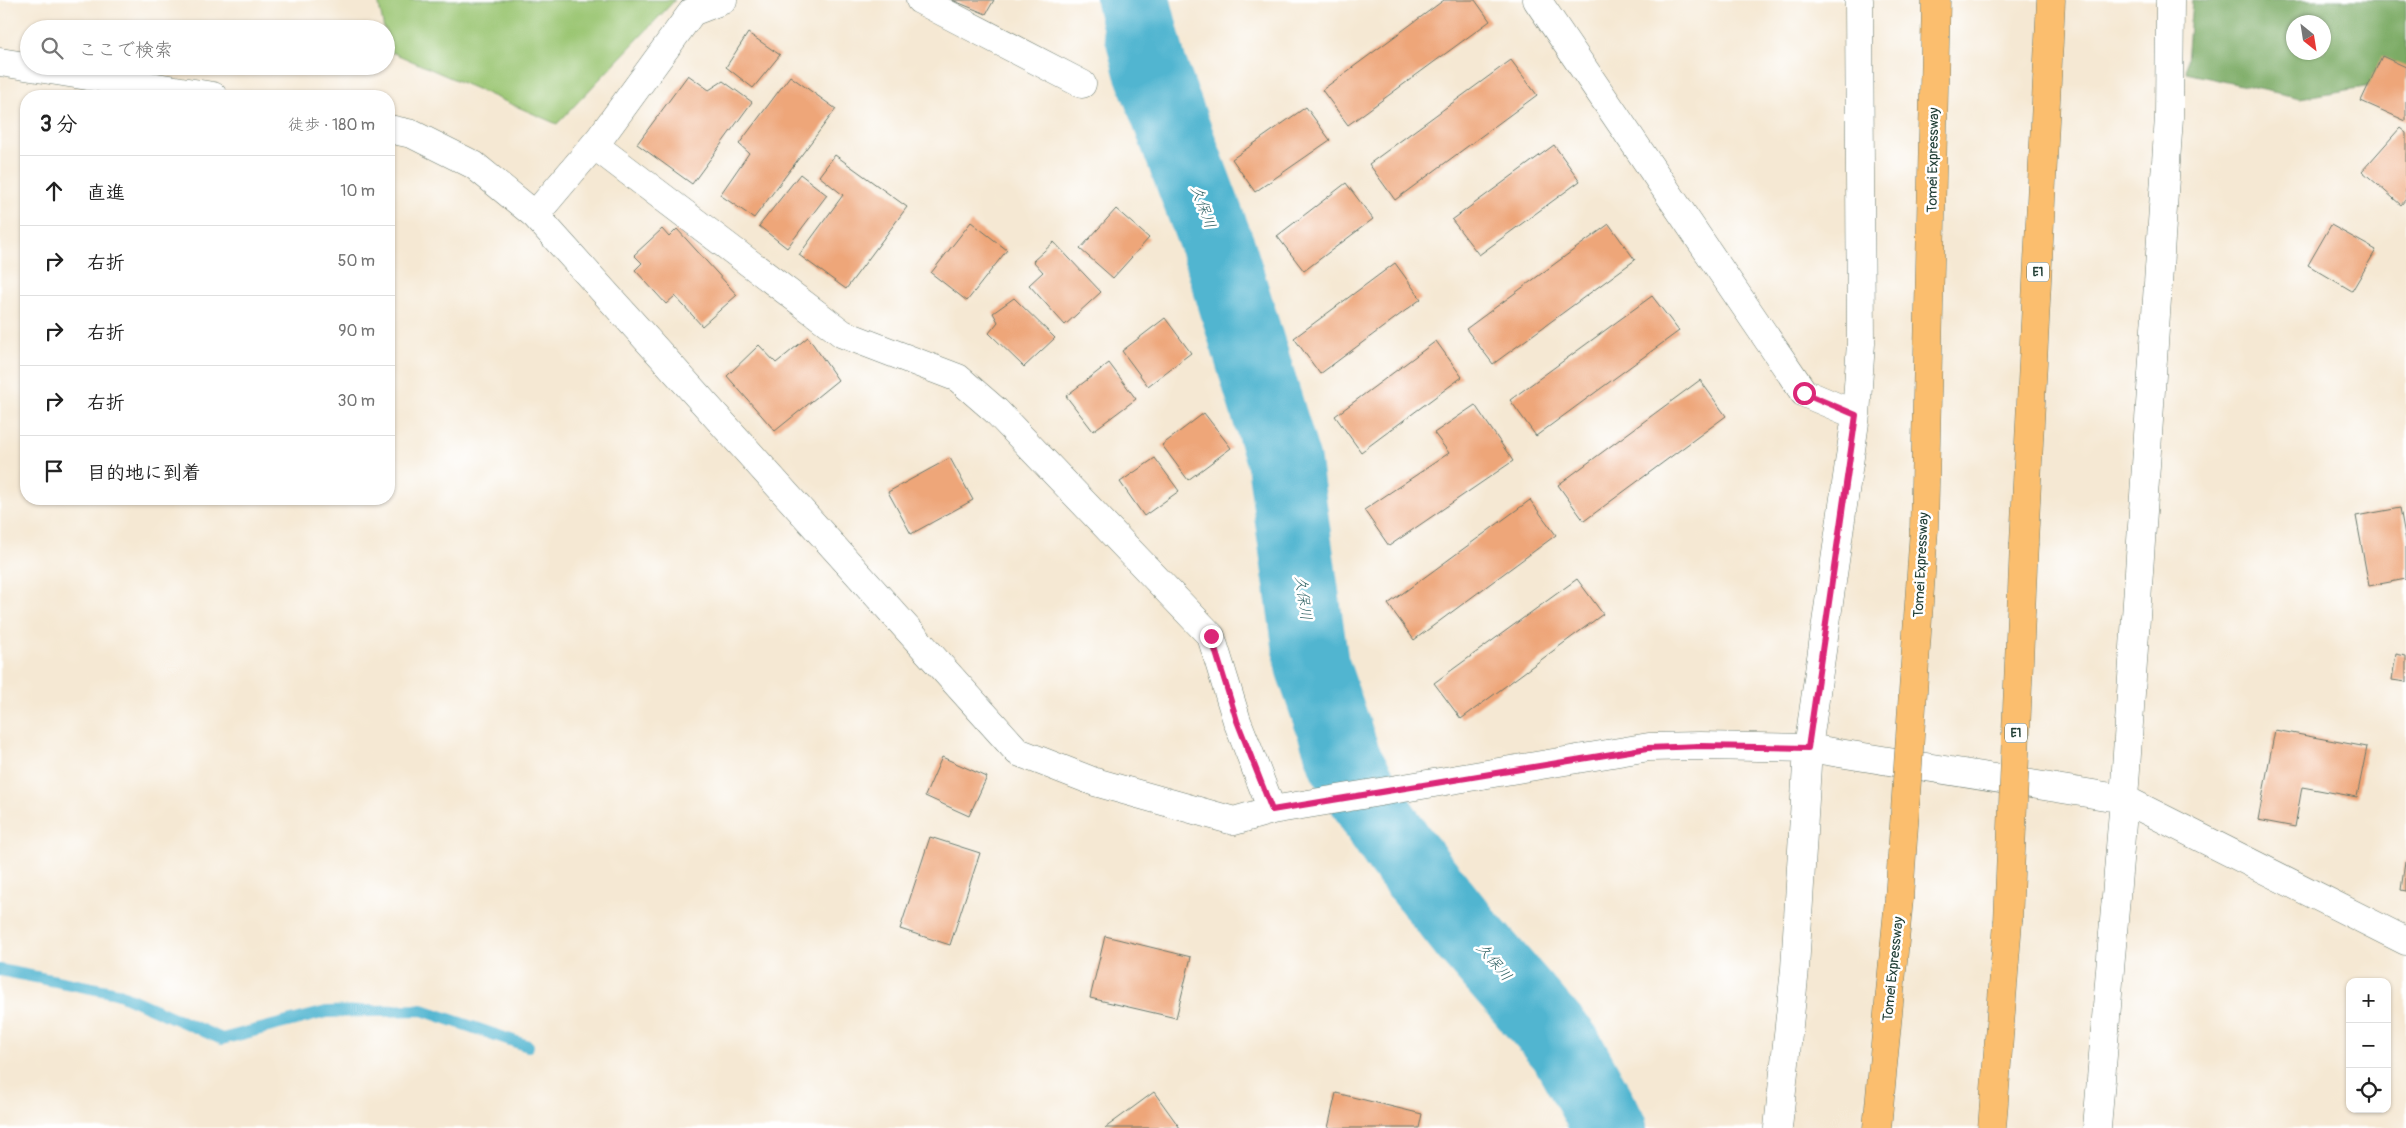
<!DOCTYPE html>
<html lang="ja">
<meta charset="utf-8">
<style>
:root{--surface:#fff;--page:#f2f2f2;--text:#222;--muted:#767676;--line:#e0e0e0}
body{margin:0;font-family:Pangolin,"Klee One",sans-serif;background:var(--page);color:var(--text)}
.controls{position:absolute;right:15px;bottom:15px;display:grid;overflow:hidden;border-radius:10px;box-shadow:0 1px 4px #0004}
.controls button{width:45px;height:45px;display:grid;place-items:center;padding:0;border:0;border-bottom:1px solid var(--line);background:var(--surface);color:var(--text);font:25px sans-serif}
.compass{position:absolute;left:2286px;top:15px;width:45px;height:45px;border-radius:50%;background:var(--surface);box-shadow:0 1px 4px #0004;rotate:150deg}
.stop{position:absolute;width:15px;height:15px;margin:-11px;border:4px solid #db2777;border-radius:50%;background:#fff}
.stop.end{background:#db2777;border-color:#fff;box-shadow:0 1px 5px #0008}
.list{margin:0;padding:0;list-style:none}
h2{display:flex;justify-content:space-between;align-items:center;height:65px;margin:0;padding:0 20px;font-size:21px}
h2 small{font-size:16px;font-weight:400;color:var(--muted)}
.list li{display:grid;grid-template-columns:32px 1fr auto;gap:15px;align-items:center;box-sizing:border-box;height:70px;padding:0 20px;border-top:1px solid var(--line)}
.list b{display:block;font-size:19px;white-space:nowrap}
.list em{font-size:16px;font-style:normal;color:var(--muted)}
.icon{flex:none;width:28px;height:28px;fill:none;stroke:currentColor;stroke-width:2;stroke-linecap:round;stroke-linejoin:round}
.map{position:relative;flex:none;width:2406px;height:1128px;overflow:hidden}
.search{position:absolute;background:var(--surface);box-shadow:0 1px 4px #0004;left:20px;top:20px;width:375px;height:55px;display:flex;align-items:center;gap:12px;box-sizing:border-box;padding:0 18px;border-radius:28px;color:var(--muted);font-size:19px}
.panel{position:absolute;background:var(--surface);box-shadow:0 1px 4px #0004;left:20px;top:90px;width:375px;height:415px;border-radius:20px}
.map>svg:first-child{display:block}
</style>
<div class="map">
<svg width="2406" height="1128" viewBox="0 0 2406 1128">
<rect width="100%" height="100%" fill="#fff"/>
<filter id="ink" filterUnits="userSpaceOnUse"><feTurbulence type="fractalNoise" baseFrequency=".02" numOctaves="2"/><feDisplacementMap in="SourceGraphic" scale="10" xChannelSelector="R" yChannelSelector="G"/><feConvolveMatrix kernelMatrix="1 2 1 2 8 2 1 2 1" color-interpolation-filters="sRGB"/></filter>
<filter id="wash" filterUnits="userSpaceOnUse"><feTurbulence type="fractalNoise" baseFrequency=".0096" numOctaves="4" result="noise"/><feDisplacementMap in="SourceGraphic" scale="20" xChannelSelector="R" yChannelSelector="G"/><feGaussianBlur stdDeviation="1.12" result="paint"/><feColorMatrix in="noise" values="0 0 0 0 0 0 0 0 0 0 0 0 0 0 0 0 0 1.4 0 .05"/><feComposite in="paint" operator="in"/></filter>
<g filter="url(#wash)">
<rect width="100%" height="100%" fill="#f5e8d3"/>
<path fill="#9bc673" stroke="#5d8254" d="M 378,0 L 675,0 L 557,124 L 389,51 L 386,29 L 384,29 Z"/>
<path fill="#7cab65" stroke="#4e744c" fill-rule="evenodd" d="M 2192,0 L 2406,0 L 2406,80 L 2300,98 L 2186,73 ZM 2294,22 L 2324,22 L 2324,52 L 2294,52 Z"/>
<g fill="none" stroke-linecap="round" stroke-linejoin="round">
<path stroke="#51b5d0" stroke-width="12" d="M 0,970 L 117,993 L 222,1039 L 326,1012 L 422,1010 L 528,1046"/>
<path stroke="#51b5d0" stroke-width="74" d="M 1133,0 L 1150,67 L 1220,253 L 1284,463 L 1312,665 L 1345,761 L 1380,821 L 1401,852 L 1467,935 L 1565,1047 L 1610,1128"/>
</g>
<g id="blocks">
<path fill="#eea679" d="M 952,0 L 994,0 L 986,14 Z
M 1444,0 L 1475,0 L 1490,21 L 1348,125 L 1322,90 Z
M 748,33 L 780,55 L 753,88 L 726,67 Z
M 2382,56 L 2406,67 L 2406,121 L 2361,101 Z
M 1511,60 L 1537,95 L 1395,200 L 1369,164 Z
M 688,75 L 709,90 L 723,81 L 752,102 L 692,184 L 637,144 Z
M 790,76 L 836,109 L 754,218 L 720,195 L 749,153 L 739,144 Z
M 1306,107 L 1330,140 L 1255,192 L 1232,159 Z
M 2400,128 L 2406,133 L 2406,199 L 2401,205 L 2362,171 Z
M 1554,145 L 1580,181 L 1479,255 L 1452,220 Z
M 835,155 L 907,207 L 846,289 L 799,255 L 843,195 L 819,176 Z
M 800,174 L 827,195 L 787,248 L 759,226 Z
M 1346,183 L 1373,219 L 1304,271 L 1277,236 Z
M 1116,209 L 1149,238 L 1113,278 L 1080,249 Z
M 971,222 L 1007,250 L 967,301 L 931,273 Z
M 1609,224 L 1635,260 L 1493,364 L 1466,329 Z
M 2331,225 L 2376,250 L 2352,291 L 2308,265 Z
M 662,229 L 669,237 L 677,229 L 737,295 L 702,326 L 675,296 L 666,304 L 635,270 L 642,263 L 634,255 Z
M 1054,242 L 1101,292 L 1065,325 L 1029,285 L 1043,272 L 1033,261 Z
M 1395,263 L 1421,299 L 1320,374 L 1294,338 Z
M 1652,296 L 1679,331 L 1536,436 L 1510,400 Z
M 1014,298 L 1055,338 L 1024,367 L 989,333 L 998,322 L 993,313 Z
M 1165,318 L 1191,353 L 1148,386 L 1122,351 Z
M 808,337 L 838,380 L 775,431 L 727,376 L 759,345 L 776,363 Z
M 1436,341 L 1462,377 L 1361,452 L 1335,416 Z
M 1109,363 L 1136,399 L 1093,431 L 1066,396 Z
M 1700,380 L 1726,416 L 1584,521 L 1558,485 Z
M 1475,405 L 1513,461 L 1389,546 L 1364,510 L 1449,453 L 1434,433 Z
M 1204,413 L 1231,448 L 1188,480 L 1162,445 Z
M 950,458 L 973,500 L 911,534 L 888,492 Z
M 1155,458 L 1179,491 L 1144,516 L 1120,482 Z
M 1530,500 L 1556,535 L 1414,640 L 1388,604 Z
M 2400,508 L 2406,541 L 2406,579 L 2369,586 L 2356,516 Z
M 1577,579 L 1603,614 L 1461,719 L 1434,683 Z
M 2396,654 L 2406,656 L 2406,682 L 2392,680 Z
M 2275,730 L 2367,747 L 2357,797 L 2302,787 L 2295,827 L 2258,820 Z
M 942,757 L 987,777 L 969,816 L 925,796 Z
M 930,837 L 980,853 L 950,945 L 900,929 Z
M 2405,861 L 2406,861 L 2406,891 L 2401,890 Z
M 1105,936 L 1191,957 L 1176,1018 L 1090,998 Z
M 1154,1092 L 1180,1128 L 1105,1128 Z
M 1336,1093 L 1422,1114 L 1419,1128 L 1328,1128 Z"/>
</g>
</g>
<g filter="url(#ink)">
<use href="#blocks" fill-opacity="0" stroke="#6a796c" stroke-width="1"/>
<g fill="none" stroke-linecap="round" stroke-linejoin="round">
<defs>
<path id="street" d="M 920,0 L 1082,84
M 1537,0 L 1804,393 L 1856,415
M 0,62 L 213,96
M 389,129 L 412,134 L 474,165 L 535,215 L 1018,752 L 1095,782 L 1234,821 L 1272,810 L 1649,747 L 1700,746 L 1808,748 L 2124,799 L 2406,941
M 594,145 L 843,334 L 958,378 L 996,411 L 1211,636 L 1237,721 L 1272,810
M 535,215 L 600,138 L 692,12 L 723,0
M 1778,1128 L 1795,969 L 1808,748 L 1856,415 L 1861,343 L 1859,0
M 2097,1128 L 2124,799 L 2169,117 L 2170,0"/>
<path id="highway" d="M 1924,529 L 1936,0
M 2024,543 L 2051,0
M 1877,1128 L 1899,899
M 1992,1128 L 2008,922"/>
</defs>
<use href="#street" stroke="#6a796c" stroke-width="29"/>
<use href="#highway" stroke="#6a796c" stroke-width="29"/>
<use href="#street" stroke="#fff" stroke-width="28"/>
<use href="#highway" stroke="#fbbe6e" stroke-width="28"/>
<defs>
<path id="highway-bridge" d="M 1899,899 L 1924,529
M 2008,922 L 2024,543"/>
</defs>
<use href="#highway-bridge" stroke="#6a796c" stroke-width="29" stroke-linecap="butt"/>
<use href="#highway-bridge" stroke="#fbbe6e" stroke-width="28"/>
</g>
</g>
<g fill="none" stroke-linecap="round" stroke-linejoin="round" filter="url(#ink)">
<path stroke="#db2777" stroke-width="6" d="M 1211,636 L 1237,721 L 1272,810 L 1648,748 L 1700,746 L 1808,748 L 1856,415 L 1804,393"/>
</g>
<g text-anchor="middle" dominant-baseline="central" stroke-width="5" stroke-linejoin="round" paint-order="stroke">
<g fill="#fff" stroke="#627771" stroke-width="1">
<rect x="2027" y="262.5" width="22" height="19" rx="4"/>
<rect x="2005" y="723.5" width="22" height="19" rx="4"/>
</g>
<g font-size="12" font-weight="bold" fill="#1f3d34">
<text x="2038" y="272">E1</text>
<text x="2016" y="733">E1</text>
</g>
<g font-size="14" fill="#1f3d34" stroke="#fff">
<text transform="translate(1933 160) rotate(-89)">Tomei Expressway</text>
<text transform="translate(1921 565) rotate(-87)">Tomei Expressway</text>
<text transform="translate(1893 969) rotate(-84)">Tomei Expressway</text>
</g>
<g font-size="15" font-style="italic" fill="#2e6163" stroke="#fff">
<text transform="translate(1203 207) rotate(70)">久保川</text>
<text transform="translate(1303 598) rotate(82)">久保川</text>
<text transform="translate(1494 962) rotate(50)">久保川</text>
</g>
</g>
</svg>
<div class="controls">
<button>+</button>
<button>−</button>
<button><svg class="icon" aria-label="locate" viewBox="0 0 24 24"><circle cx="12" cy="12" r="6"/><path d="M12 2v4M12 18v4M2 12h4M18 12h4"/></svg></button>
</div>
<svg class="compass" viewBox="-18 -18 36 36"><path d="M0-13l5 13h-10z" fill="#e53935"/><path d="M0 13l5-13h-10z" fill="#767676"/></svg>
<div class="stop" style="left:1804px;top:393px"></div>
<div class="stop end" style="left:1211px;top:636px"></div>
<div class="search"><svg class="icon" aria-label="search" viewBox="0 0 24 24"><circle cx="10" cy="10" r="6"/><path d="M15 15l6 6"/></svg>ここで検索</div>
<section class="panel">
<h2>3 分<small>徒歩 · 180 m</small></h2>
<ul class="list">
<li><svg class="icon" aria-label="ahead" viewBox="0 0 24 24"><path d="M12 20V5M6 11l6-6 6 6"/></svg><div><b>直進</b></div><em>10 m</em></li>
<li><svg class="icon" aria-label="right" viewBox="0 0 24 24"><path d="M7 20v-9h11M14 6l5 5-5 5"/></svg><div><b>右折</b></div><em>50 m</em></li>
<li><svg class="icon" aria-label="right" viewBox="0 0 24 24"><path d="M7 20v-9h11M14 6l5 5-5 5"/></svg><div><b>右折</b></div><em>90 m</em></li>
<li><svg class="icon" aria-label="right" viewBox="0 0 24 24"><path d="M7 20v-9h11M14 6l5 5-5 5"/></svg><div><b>右折</b></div><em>30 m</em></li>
<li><svg class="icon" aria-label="arrive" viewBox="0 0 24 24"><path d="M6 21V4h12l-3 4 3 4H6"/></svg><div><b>目的地に到着</b></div></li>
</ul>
</section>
</div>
